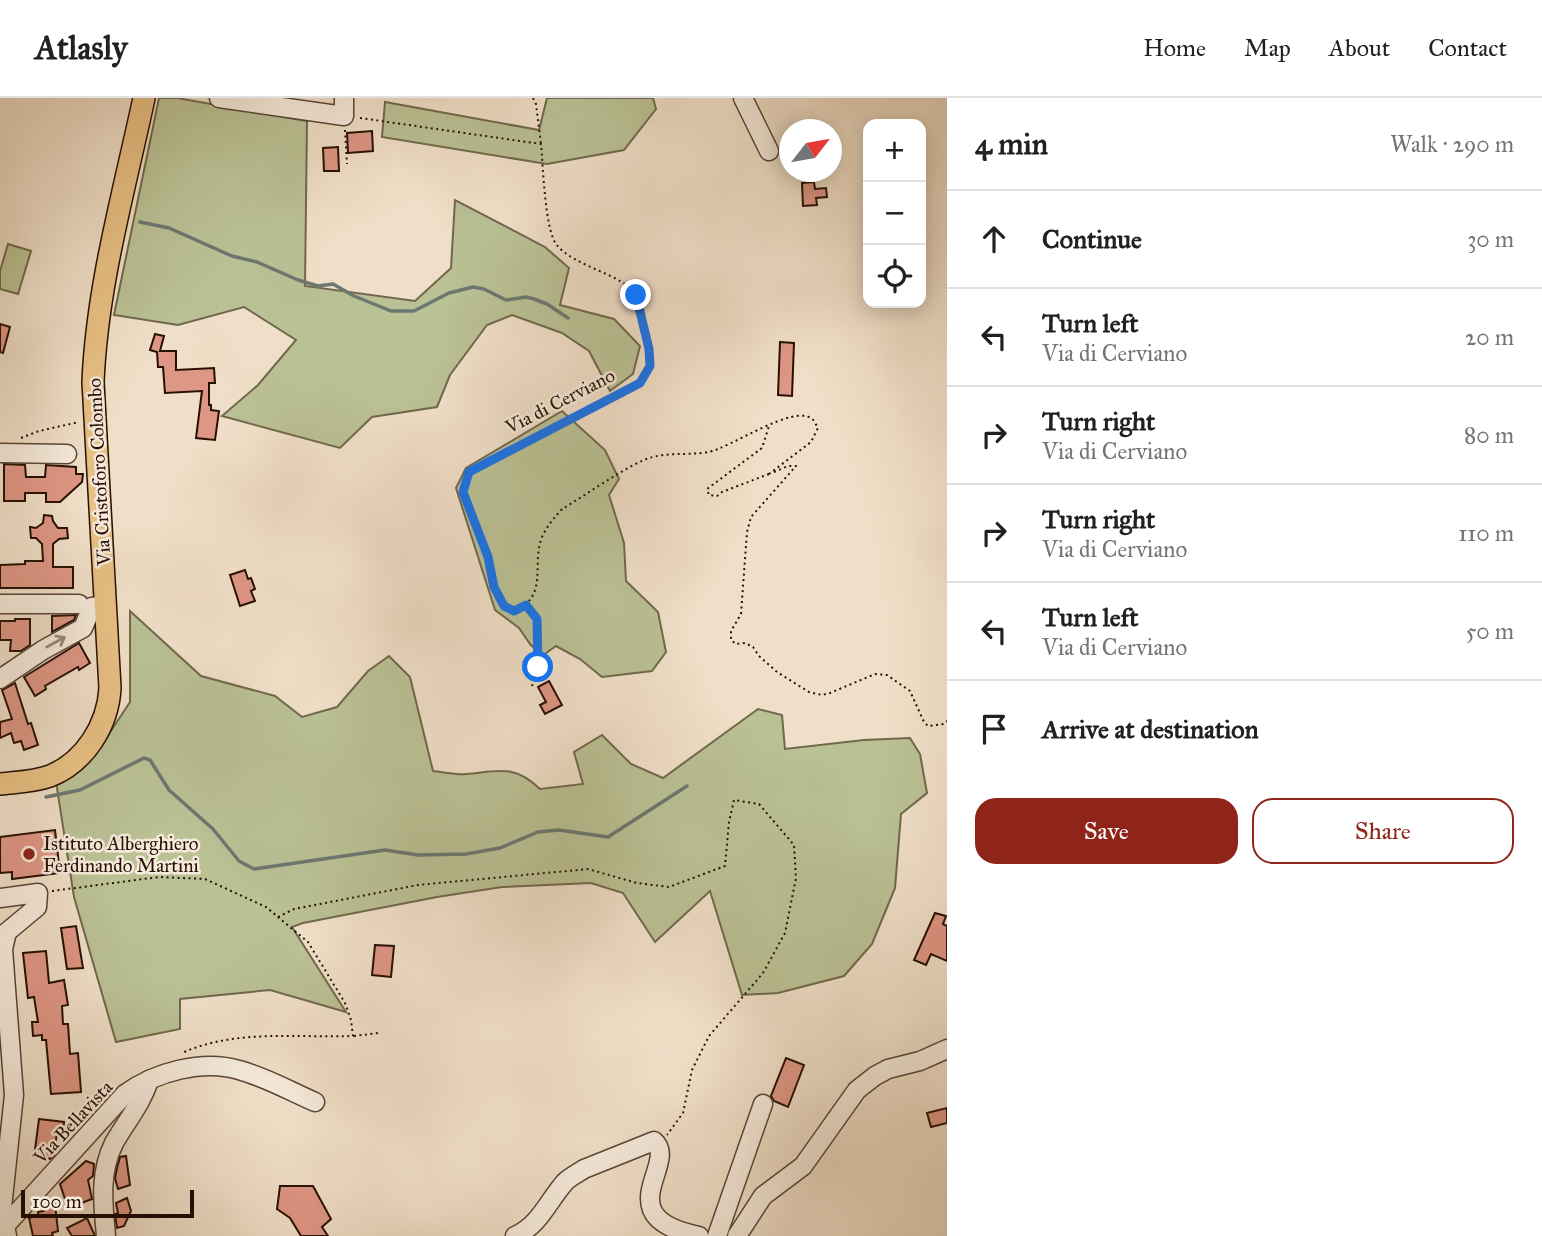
<!DOCTYPE html>
<html lang="en">
<head>
<meta charset="utf-8">
<style>
	:root { --surface:#fff; --page:#f2f2f2; --text:#202124; --muted:#757577; --line:#e0e0e0; --accent:#8f2418 }
	body { margin:0; font-family:"IM FELL Great Primer",serif; background:var(--page); color:var(--text) }
	.controls { position:absolute; right:21px; top:21px; display:grid; overflow:hidden; border-radius:14px; box-shadow:0 4px 18px #0003 }
	.controls button { width:63px; height:63px; display:grid; place-items:center; padding:0; border:0; border-bottom:2px solid var(--line); background:var(--surface); color:var(--text); font:35px sans-serif }
	.compass { position:absolute; left:779px; top:21px; width:63px; height:63px; border-radius:50%; background:var(--surface); box-shadow:0 4px 18px #0003; rotate:59deg }
	.scale { position:absolute; left:21px; bottom:18px; width:173px; box-sizing:border-box; padding-left:7px; border:4px solid #271003; border-top:0; font-size:19px; line-height:24px; white-space:nowrap; color:#271003; -webkit-text-stroke:5px #f5eadb; paint-order:stroke }
	.stop { position:absolute; width:21px; height:21px; margin:-16px; border:5px solid #1a73e8; border-radius:50%; background:#fff }
	.stop.end { background:#1a73e8; border-color:#fff; box-shadow:0 2px 7px #0008 }
	.list { margin:0; padding:0; list-style:none }
	h2 { display:flex; justify-content:space-between; align-items:center; height:91px; margin:0; padding:0 28px; font-size:30px }
	h2 small { font-size:23px; font-weight:400; color:var(--muted) }
	.list li { display:grid; grid-template-columns:46px 1fr auto; gap:21px; align-items:center; box-sizing:border-box; height:98px; padding:0 28px; border-top:2px solid var(--line) }
	.list b { display:block; font-size:26px; white-space:nowrap }
	.list p { margin:0; font-size:23px; white-space:nowrap; color:var(--muted) }
	.list em { font-size:23px; font-style:normal; color:var(--muted) }
	.actions { display:flex; gap:14px; padding:21px 28px }
	.actions a { flex:1; padding:16px 0; border:2px solid var(--accent); border-radius:21px; text-align:center; font-size:24px; color:var(--accent) }
	.actions .main { background:var(--accent); color:#fff }
	.icon { flex:none; width:38px; height:38px; fill:none; stroke:currentColor; stroke-width:2; stroke-linecap:round; stroke-linejoin:round }
	.map { position:relative; flex:none; width:947px; height:1138px; overflow:hidden }
	header { display:flex; align-items:center; gap:42px; box-sizing:border-box; height:98px; padding:0 35px; background:var(--surface); border-bottom:2px solid var(--line) }
	header strong { font-size:33px }
	nav { display:flex; gap:38px; margin-inline-start:auto; font-size:24px }
	main { display:flex }
	aside { flex:1; background:var(--surface) }
	.map>svg:first-child { display:block }
	.green { fill:#bac195; stroke:#70684c; stroke-width:2 }
	.lines { fill:none; stroke-linecap:round; stroke-linejoin:round }
	.stream { stroke:#6c7770; stroke-width:3.5 }
	.building { fill:#de9685; stroke:#271003; stroke-width:2 }
	.minor-casing { stroke:#594434; stroke-width:21 }
	.major-casing { stroke:#271003; stroke-width:24 }
	.path { stroke:#271003; stroke-width:2; stroke-dasharray:2 3.5; stroke-linecap:butt }
	.minor { stroke:#f5eadb; stroke-width:18 }
	.major { stroke:#e8c084; stroke-width:21 }
	.oneway { stroke:#98887a }
	.route { stroke:#1a73e8; stroke-width:9 }
	.poi-dot { fill:#8f2418; stroke:#f5eadb; stroke-width:2.5 }
	.labels { text-anchor:middle; dominant-baseline:central; stroke-width:5; stroke-linejoin:round; paint-order:stroke }
	.street-label { font-size:19px; fill:#271003; stroke:#f5eadb }
	.poi-label { font-size:19px; fill:#271003; stroke:#f5eadb; text-anchor:start }
</style>
</head>
<body>
<header>
<strong>Atlasly</strong>
<nav><a>Home</a><a>Map</a><a>About</a><a>Contact</a></nav>
</header>
<main>
<div class="map">
<svg width="947" height="1138" viewBox="0 0 947 1138">
	<rect width="100%" height="100%" fill="#f0dfc8"/>
	<filter id="stains"><feTurbulence type="fractalNoise" baseFrequency=".00286" numOctaves="4"/><feColorMatrix values="0 0 0 0 .2 0 0 0 0 .09 0 0 0 0 .02 0 0 0 .5 -.17"/></filter>
	<radialGradient id="worn" r=".72"><stop offset=".6" stop-color="#630" stop-opacity="0"/><stop offset="1" stop-color="#630" stop-opacity=".3"/></radialGradient>
	<g class="green">
		<polygon points="159,0 177,0 307,23 305,188 415,203 451,170 455,102 545,149 569,170 560,207 614,221 640,248 633,276 610,293 589,253 562,235 512,217 487,227 450,277 437,309 372,319 340,350 222,318 258,287 296,242 244,209 178,227 114,217"/>
		<polygon points="547,0 653,0 656,11 624,52 547,66 382,39 385,4 539,32"/>
		<polygon points="8,146 31,153 18,196 0,191 0,173"/>
		<polygon points="562,313 605,352 619,381 609,397 624,445 626,483 658,514 666,554 652,573 602,579 580,561 556,548 542,558 530,546 519,530 495,512 456,390 466,370"/>
		<path d="M130 513 201 578 275 598 302 619 337 609 368 573 389 558 410 579 433 673C444 674 456 677 467 676 499 673 514 666 540 691L583 686 574 654 602 637 631 666 663 680 758 611 782 617 785 651 864 642 910 640 920 656 927 695 901 716 895 790 872 846 844 878 778 895 742 897 710 793 655 844 623 795 591 785 502 789 437 799 303 825 292 829 346 914 270 892 180 901V931L116 944 74 799 56 684 101 648 130 604Z"/>
	</g>
	<g class="lines">
		<g class="stream">
			<polyline points="140,124 169,130 232,158 257,164 298,182 318,188 333,186 354,198 391,213 414,213 449,195 473,189 484,191 506,202 526,199 534,201 547,206 568,220"/>
			<polyline points="46,699 80,692 144,660 150,662 169,692 213,731 239,763 254,771 385,752 418,757 466,756 500,750 538,734 559,732 608,739 687,688"/>
		</g>
	</g>
	<g class="building">
		<polygon points="372,33 373,53 348,55 347,35"/>
		<polygon points="338,49 339,73 324,73 323,50"/>
		<polygon points="814,84 815,91 826,90 827,99 816,100 817,107 803,108 802,85"/>
		<polygon points="0,226 10,229 3,255 0,254"/>
		<polygon points="155,236 164,238 160,253 176,253 176,272 214,270 215,285 209,285 209,307 211,307 211,312 219,313 215,342 196,340 202,293 165,295 163,269 158,269 157,254 150,252"/>
		<polygon points="780,244 794,245 792,298 778,297"/>
		<polygon points="4,366 25,367 26,379 45,379 46,367 76,369 76,376 83,376 82,384 60,404 46,404 46,395 25,395 25,403 4,403"/>
		<polygon points="44,417 52,418 53,423 58,430 67,430 68,440 59,441 53,446 53,469 73,469 73,490 0,490 0,467 25,466 25,463 43,463 42,446 36,440 31,440 30,429 36,430 43,425"/>
		<polygon points="245,472 248,481 251,480 255,491 251,493 255,503 240,508 230,477"/>
		<polygon points="76,517 74,522 52,534 52,518"/>
		<polygon points="15,521 30,521 30,547 21,553 10,553 11,542 0,542 0,523 15,523"/>
		<polygon points="79,545 90,565 79,572 78,569 45,588 46,591 35,598 24,579"/>
		<polygon points="549,583 562,607 545,616 540,607 546,604 538,589"/>
		<polygon points="15,585 28,626 31,625 38,647 24,652 21,643 14,645 11,635 0,640 0,624 12,621 2,592"/>
		<polygon points="55,732 60,775 12,781 12,774 0,775 0,739"/>
		<polygon points="935,815 946,818 943,826 947,828 947,863 931,856 926,867 914,862"/>
		<polygon points="76,828 83,870 67,871 61,830"/>
		<polygon points="375,847 394,848 391,879 372,877"/>
		<polygon points="46,853 49,885 64,882 68,907 62,908 63,926 68,926 70,956 78,955 81,994 51,996 46,942 42,942 42,937 33,938 32,924 38,924 34,899 28,900 23,855"/>
		<polygon points="786,960 804,967 788,1009 774,1003 771,998"/>
		<polygon points="947,1010 947,1025 931,1029 927,1015"/>
		<polygon points="39,1021 64,1024 63,1035 57,1034 54,1057 50,1061 34,1059"/>
		<polygon points="126,1058 130,1087 118,1091 115,1080 117,1070 120,1059"/>
		<polygon points="86,1063 94,1066 93,1078 88,1082 92,1101 68,1110 60,1086"/>
		<polygon points="280,1088 313,1088 331,1121 322,1129 328,1138 301,1138 290,1120 277,1111"/>
		<polygon points="127,1100 131,1113 124,1128 117,1130 115,1116 118,1115 116,1105"/>
		<polygon points="55,1106 58,1133 52,1135 53,1138 33,1138 29,1120 38,1118 38,1114 44,1113 44,1109"/>
		<polygon points="87,1120 95,1138 72,1138 67,1130"/>
	</g>
	<g class="lines">
		<g class="minor-casing">
			<g id="minor">
				<polyline points="219,0 344,18 344,0"/>
				<polyline points="743,0 769,53"/>
				<polyline points="0,355 67,356"/>
				<polyline points="0,506 79,506"/>
				<polyline points="0,581 43,552 83,530 92,509 105,507"/>
				<polyline points="0,800 38,795 37,809 7,834 3,851 14,997 2,1110 5,1128"/>
				<path d="M7 1138 5 1128 125 996C155 974 203 961 239 972 265 979 290 993 315 1004"/>
				<path d="M106 1138C103 1106 99 1075 114 1045 126 1024 142 1005 149 982"/>
				<path d="M515 1138C540 1127 548 1103 565 1084 570 1079 578 1075 584 1071L654 1043C680 1065 605 1119 699 1138"/>
				<polyline points="717,1138 763,1006"/>
				<polyline points="737,1138 763,1098 803,1068 857,992 875,978 888,971 920,963 947,951"/>
			</g>
		</g>
		<g class="major-casing">
			<path id="major" d="M0 686C16 684 34 684 50 678 85 664 108 627 110 590L93 284C97 188 124 94 144 0"/>
		</g>
		<g class="path">
			<polyline points="533,0 536,6 541,46"/>
			<path d="M360 20 541 46C543 68 545 131 556 146 573 169 627 177 636 198 640 207 641 219 644 229 650 253 652 262 640 285L469 374 463 394 488 459 494 489 504 508 515 513C549 497 531 468 542 439 547 428 554 420 562 411 586 397 619 373 644 362 665 353 686 358 708 354 729 351 794 305 812 321 815 323 816 327 818 330L811 344 769 376"/>
			<polyline points="345,32 347,66"/>
			<polyline points="21,340 39,333 79,324"/>
			<polyline points="774,374 788,368 796,368 751,419 747,434 741,516 731,533 731,542 736,546 745,545 753,549 759,558 777,574 809,594 822,597 830,595 875,576 887,577 910,593 924,624 928,628 943,626 947,623"/>
			<polyline points="769,376 722,394 717,398 709,397 707,391 762,350 769,328"/>
			<polyline points="527,508 537,521 538,569 532,588"/>
			<path d="M52 793 159 779 205 781 266 809 308 844 345 905 351 922 353 938C296 940 235 931 182 955"/>
			<polyline points="278,819 294,811 418,787 588,771 637,785 669,789 725,768 729,724 734,702 759,706 794,747 796,780 785,835 763,875 709,938 692,972 683,1015 667,1037"/>
			<polyline points="354,938 378,935"/>
		</g>
		<use href="#minor" class="minor"/>
		<use href="#major" class="major"/>
	</g>
	<defs><path id="oneway-shaft" d="M-6 0H5M1.5-3L5.5 0L1.5 3" fill="none" stroke-width="1.6" stroke-linecap="round" stroke-linejoin="round" transform="scale(1.75)"/></defs>
	<use class="oneway" href="#oneway-shaft" transform="translate(56 544) rotate(-29)"/>
	<g class="lines">
		<polyline class="route" points="538,569 537,521 526,507 514,513 504,508 494,489 488,459 463,394 469,374 640,285 650,268 649,251 636,197"/>
	</g>
	<circle class="poi-dot" cx="29" cy="756" r="7"/>
	<g class="labels">
		<g class="street-label">
			<text transform="translate(560 303) rotate(-27)">Via di Cerviano</text>
			<text transform="translate(99 374) rotate(-93)">Via Cristoforo Colombo</text>
			<text transform="translate(73 1024) rotate(-47)">Via Bellavista</text>
		</g>
		<g class="poi-label">
			<text x="43" y="745">Istituto Alberghiero<tspan x="43" dy="22">Ferdinando Martini</tspan></text>
		</g>
	</g>
	<rect width="100%" height="100%" filter="url(#stains)"/>
	<rect width="100%" height="100%" fill="url(#worn)"/>
</svg>
<div class="controls">
<button>+</button>
<button>−</button>
<button><svg class="icon" aria-label="locate" viewBox="0 0 24 24"><circle cx="12" cy="12" r="6"/><path d="M12 2v4M12 18v4M2 12h4M18 12h4"/></svg></button>
</div>
<svg class="compass" viewBox="-18 -18 36 36"><path d="M0-13l5 13h-10z" fill="#e53935"/><path d="M0 13l5-13h-10z" fill="#757577"/></svg>
<div class="scale">100 m</div>
<div class="stop" style="left:538px;top:569px"></div>
<div class="stop end" style="left:636px;top:197px"></div>
</div>
<aside>
<h2>4 min<small>Walk · 290 m</small></h2>
<ul class="list">
<li><svg class="icon" aria-label="ahead" viewBox="0 0 24 24"><path d="M12 20V5M6 11l6-6 6 6"/></svg><div><b>Continue</b></div><em>30 m</em></li>
<li><svg class="icon" aria-label="left" viewBox="0 0 24 24"><path d="M17 20v-9H6M10 6l-5 5 5 5"/></svg><div><b>Turn left</b><p>Via di Cerviano</p></div><em>20 m</em></li>
<li><svg class="icon" aria-label="right" viewBox="0 0 24 24"><path d="M7 20v-9h11M14 6l5 5-5 5"/></svg><div><b>Turn right</b><p>Via di Cerviano</p></div><em>80 m</em></li>
<li><svg class="icon" aria-label="right" viewBox="0 0 24 24"><path d="M7 20v-9h11M14 6l5 5-5 5"/></svg><div><b>Turn right</b><p>Via di Cerviano</p></div><em>110 m</em></li>
<li><svg class="icon" aria-label="left" viewBox="0 0 24 24"><path d="M17 20v-9H6M10 6l-5 5 5 5"/></svg><div><b>Turn left</b><p>Via di Cerviano</p></div><em>50 m</em></li>
<li><svg class="icon" aria-label="arrive" viewBox="0 0 24 24"><path d="M6 21V4h12l-3 4 3 4H6"/></svg><div><b>Arrive at destination</b></div></li>
</ul>
<div class="actions"><a class="main">Save</a><a>Share</a></div>
</aside>
</main>
</body>
</html>
